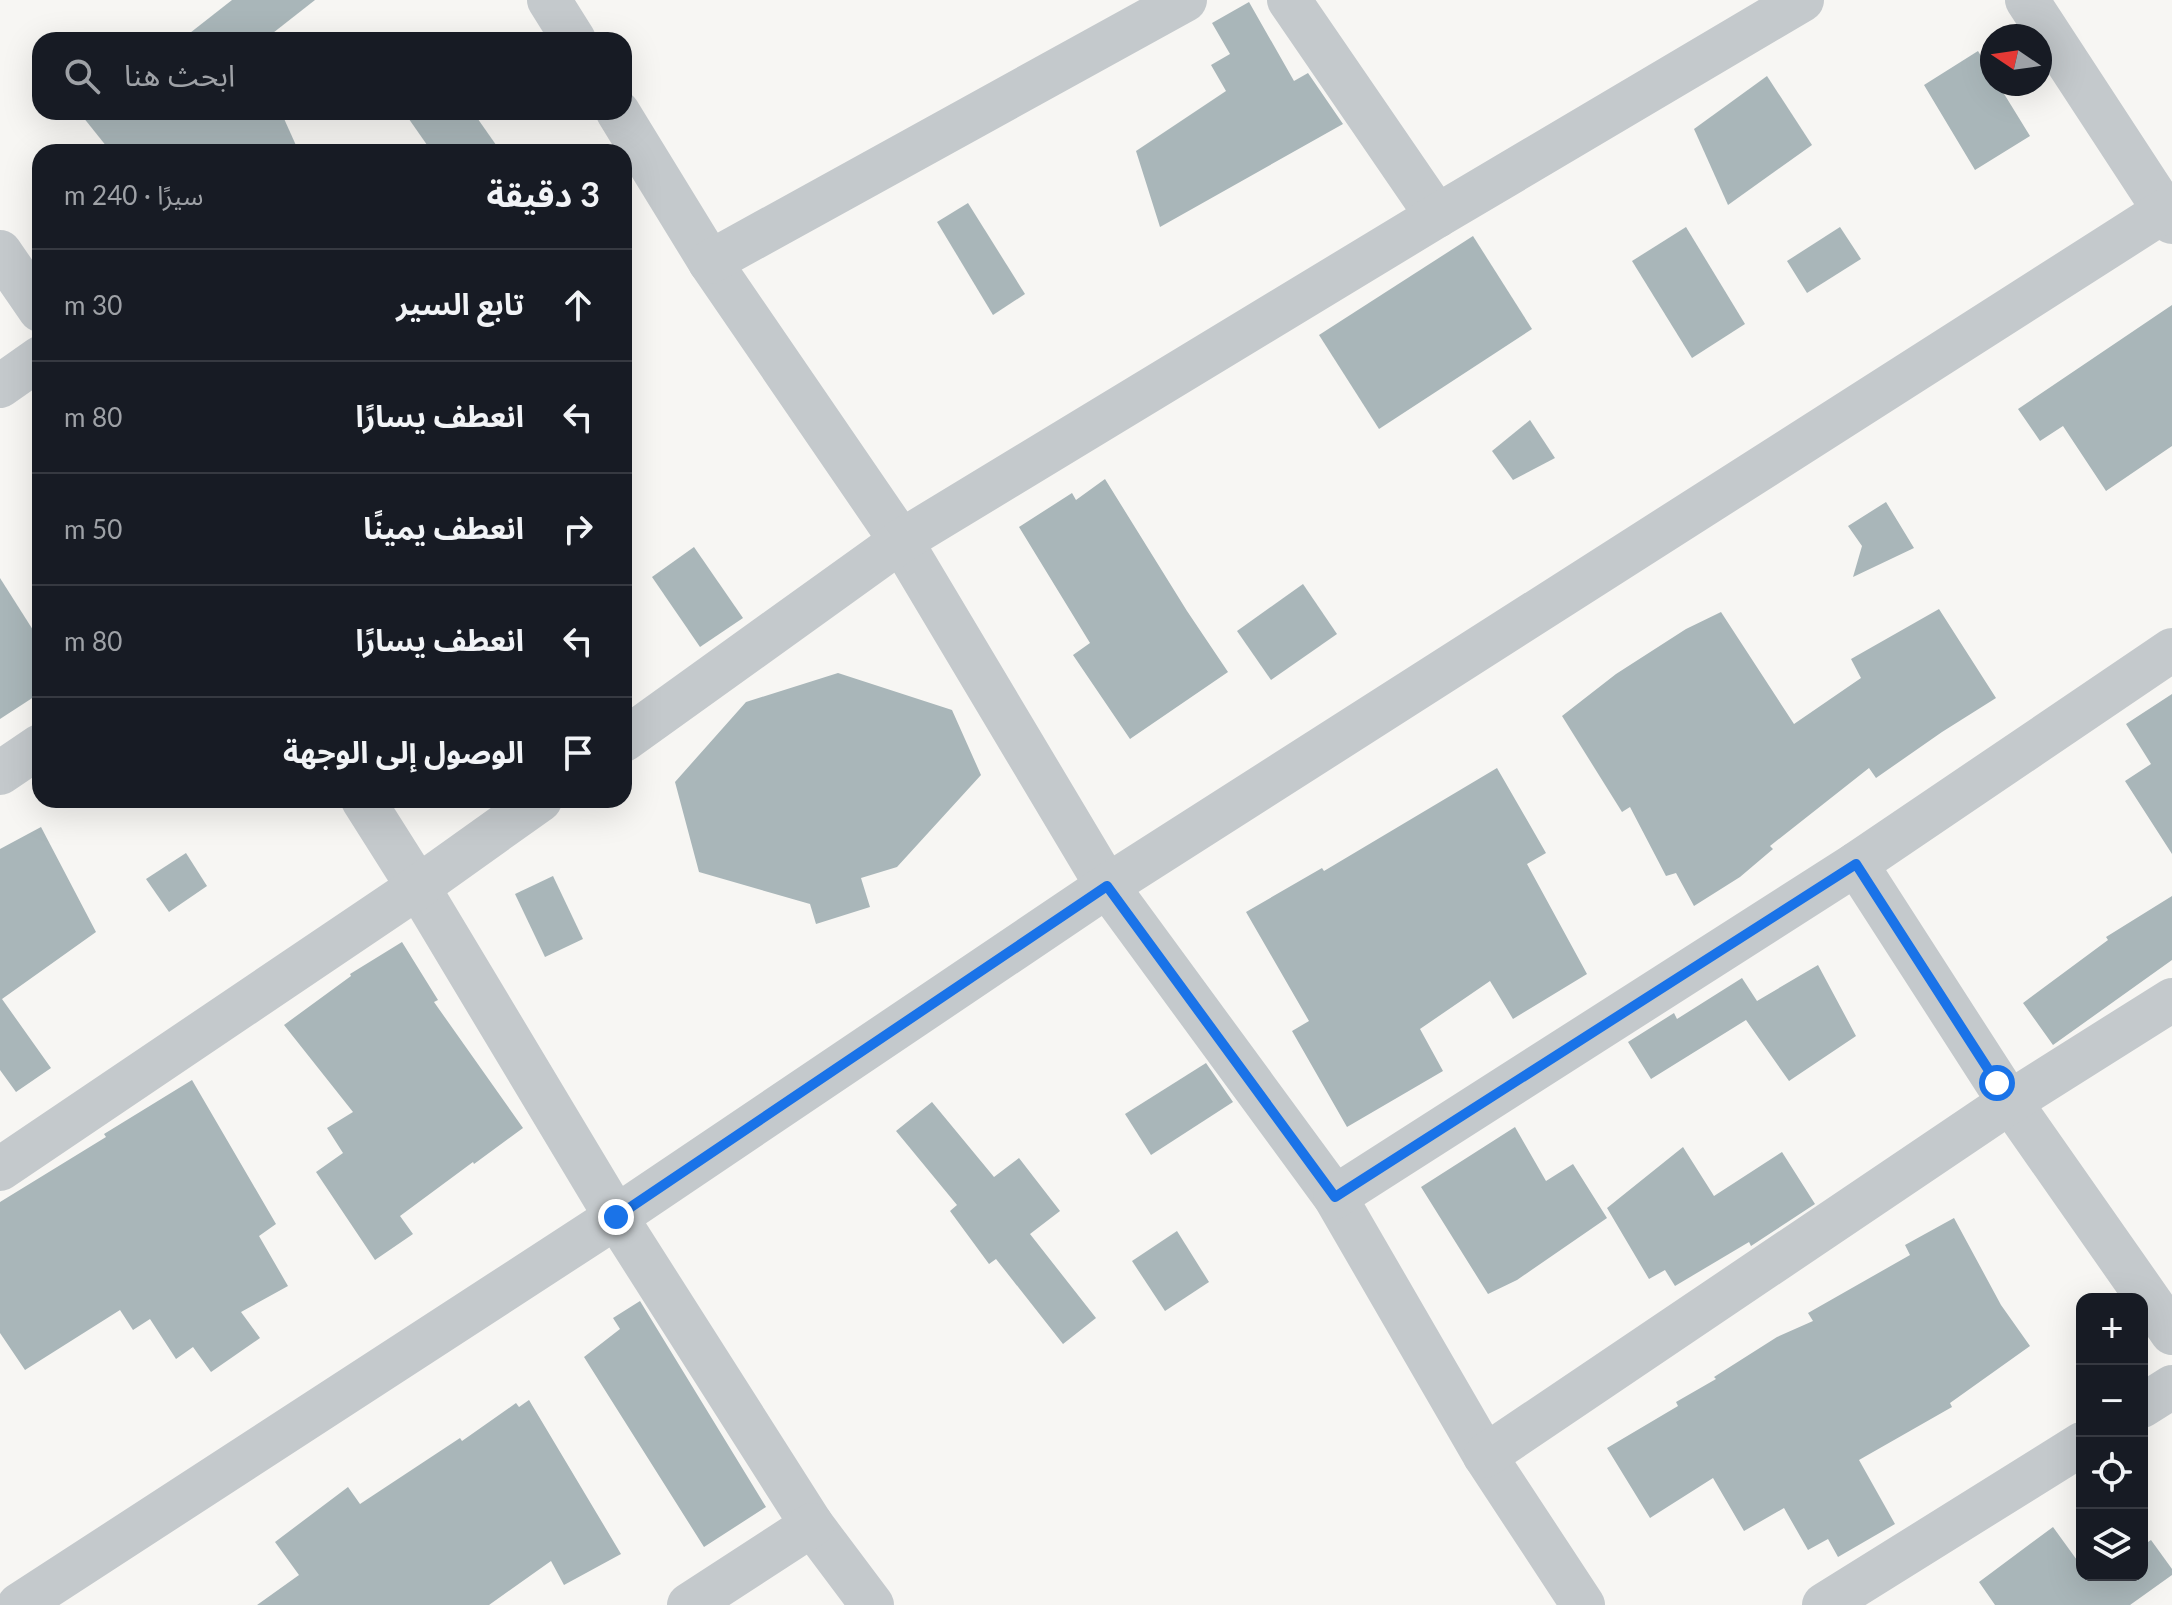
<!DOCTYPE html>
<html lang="ar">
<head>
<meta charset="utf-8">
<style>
	:root { --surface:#171b24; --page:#20242c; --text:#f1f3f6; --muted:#9ea1a6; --line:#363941 }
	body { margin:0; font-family:Lato,"Noto Sans Arabic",sans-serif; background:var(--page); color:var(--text); direction:rtl }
	.controls { position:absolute; right:24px; bottom:24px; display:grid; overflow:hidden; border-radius:16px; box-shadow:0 8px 32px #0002 }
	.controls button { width:72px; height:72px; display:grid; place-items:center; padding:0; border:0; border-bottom:2px solid var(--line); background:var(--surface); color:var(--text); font:40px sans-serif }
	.compass { position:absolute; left:1980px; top:24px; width:72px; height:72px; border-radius:50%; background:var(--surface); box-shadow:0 8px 32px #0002; rotate:283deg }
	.stop { position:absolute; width:24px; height:24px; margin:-18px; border:6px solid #1a73e8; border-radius:50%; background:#fff }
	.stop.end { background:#1a73e8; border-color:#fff; box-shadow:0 2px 8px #0008 }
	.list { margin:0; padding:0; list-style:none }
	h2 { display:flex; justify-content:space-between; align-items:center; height:104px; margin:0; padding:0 32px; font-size:34px }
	h2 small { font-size:26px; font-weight:400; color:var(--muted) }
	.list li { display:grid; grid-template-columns:52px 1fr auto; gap:24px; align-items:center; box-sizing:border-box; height:112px; padding:0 32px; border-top:2px solid var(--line) }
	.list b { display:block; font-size:30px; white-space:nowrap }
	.list em { font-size:26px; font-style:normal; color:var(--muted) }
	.icon { flex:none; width:44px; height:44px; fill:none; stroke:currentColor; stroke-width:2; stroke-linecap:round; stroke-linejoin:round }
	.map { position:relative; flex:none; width:2172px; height:1605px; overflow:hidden; direction:ltr }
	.search { position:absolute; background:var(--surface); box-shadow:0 8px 32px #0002; left:32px; top:32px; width:600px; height:88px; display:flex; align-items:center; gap:20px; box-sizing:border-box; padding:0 28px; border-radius:24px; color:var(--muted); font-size:30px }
	.panel { position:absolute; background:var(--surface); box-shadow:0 8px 32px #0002; left:32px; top:144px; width:600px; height:664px; border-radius:24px; direction:rtl }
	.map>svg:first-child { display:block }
	.building { fill:#a9b6b9 }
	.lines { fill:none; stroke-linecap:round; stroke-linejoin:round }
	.minor { stroke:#c4c9cc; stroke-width:44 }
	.route { stroke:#1a73e8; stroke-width:10 }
</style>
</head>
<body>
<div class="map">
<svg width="2172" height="1605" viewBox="0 0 2172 1605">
	<rect width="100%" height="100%" fill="#f7f6f3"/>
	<g class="building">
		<polygon points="232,0 315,0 264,40 181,40"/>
		<polygon points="1249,2 1294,81 1308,73 1343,124 1160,227 1136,151 1226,91 1211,65 1230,54 1212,23"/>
		<polygon points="1978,51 1992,74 1992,84 1998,84 2030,136 1975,170 1924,85"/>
		<polygon points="1767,76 1812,145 1728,205 1694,129"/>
		<polygon points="89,112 281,112 299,152 111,152 83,117"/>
		<polygon points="404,112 473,112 501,152 432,152"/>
		<polygon points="968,203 1025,294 993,315 937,222"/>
		<polygon points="1686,227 1745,324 1692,358 1632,261"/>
		<polygon points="1840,227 1861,259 1807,293 1787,261"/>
		<polygon points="1473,236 1532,329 1379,429 1319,335"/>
		<polygon points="2172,305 2172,446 2106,491 2063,426 2040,441 2018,409"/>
		<polygon points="1530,420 1555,458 1513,480 1492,451"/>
		<polygon points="1105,479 1187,611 1228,672 1130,739 1073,655 1090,643 1019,527 1072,493 1076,500"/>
		<polygon points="1886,502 1914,548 1853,577 1862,546 1848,526"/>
		<polygon points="694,547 743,618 700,647 652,577"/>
		<polygon points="0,578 40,641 40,693 0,719"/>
		<polygon points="1303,584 1337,634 1271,680 1237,631"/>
		<polygon points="1939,609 1996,698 1942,732 1876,778 1869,768 1770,846 1773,849 1740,877 1694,906 1676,873 1666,876 1630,807 1622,812 1562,716 1616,674 1686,629 1721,612 1794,724 1861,678 1851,659"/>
		<polygon points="838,673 952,710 981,775 897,867 861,878 870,907 816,924 810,904 699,872 675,782 746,702"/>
		<polygon points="2172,694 2172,854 2125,781 2151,764 2126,724"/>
		<polygon points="1497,768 1546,853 1527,864 1587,974 1513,1019 1490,981 1420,1029 1443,1071 1347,1127 1292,1031 1309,1021 1246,912 1322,868 1324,871"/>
		<polygon points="41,827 96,932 2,999 51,1068 16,1092 0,1070 0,849"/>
		<polygon points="186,853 207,886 169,912 146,879"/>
		<polygon points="553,876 583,939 545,957 515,894"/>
		<polygon points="2172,896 2172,960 2053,1045 2023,1003 2108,940 2106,937"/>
		<polygon points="402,942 438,1000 434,1002 523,1128 474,1164 473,1162 400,1216 413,1234 375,1260 316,1172 343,1153 327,1128 353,1112 284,1025 351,976 350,974"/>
		<polygon points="1818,965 1856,1036 1789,1081 1746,1020 1651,1079 1628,1042 1674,1013 1677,1019 1742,978 1757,1001"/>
		<polygon points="1206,1063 1233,1102 1151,1155 1125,1114"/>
		<polygon points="192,1080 276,1224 259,1236 288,1286 241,1312 260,1338 211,1372 193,1347 176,1359 150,1319 133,1330 120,1310 25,1370 0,1333 0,1202 106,1137 104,1134"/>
		<polygon points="932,1102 994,1177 1019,1158 1060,1211 1030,1234 1096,1318 1063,1344 996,1259 989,1264 950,1211 957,1205 896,1131"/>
		<polygon points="1515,1127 1546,1181 1573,1164 1607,1218 1517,1280 1488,1294 1421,1187"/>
		<polygon points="1683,1147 1714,1196 1782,1152 1815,1204 1751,1246 1749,1242 1675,1286 1665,1270 1649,1279 1607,1208"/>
		<polygon points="1954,1218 2001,1305 2030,1346 1950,1403 1952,1407 1859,1460 1895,1524 1838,1557 1828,1539 1808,1550 1784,1508 1744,1531 1713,1478 1650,1518 1607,1448 1678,1406 1676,1402 1716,1379 1714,1377 1777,1337 1813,1321 1808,1313 1910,1255 1905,1245"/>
		<polygon points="1177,1231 1209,1282 1165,1311 1132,1261"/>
		<polygon points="640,1301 766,1507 704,1547 584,1357 620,1329 613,1318"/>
		<polygon points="529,1400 621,1554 564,1585 551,1561 489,1605 257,1605 299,1575 275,1542 348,1487 360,1504 460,1438 462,1441 516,1403 519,1407"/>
		<polygon points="2053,1527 2082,1567 2082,1575 2087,1575 2091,1580 2099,1575 2142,1575 2142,1546 2151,1540 2172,1569 2172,1575 2130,1605 1995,1605 1979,1582"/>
	</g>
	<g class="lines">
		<g class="minor">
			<polyline points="549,0 574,40"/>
			<polyline points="1289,0 1437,216"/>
			<polyline points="2027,0 2172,222"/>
			<polyline points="618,112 710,262 901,541 1107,886 1335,1197 1485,1456 1583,1605"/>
			<polyline points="0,252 40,310"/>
			<polyline points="710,262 1185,0"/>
			<polyline points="0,386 40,358"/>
			<polyline points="624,740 901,541 1437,216 1802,0"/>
			<polyline points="0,773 40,746"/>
			<polyline points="363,800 418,887 616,1217 812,1525 872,1605"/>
			<polyline points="1856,864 1997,1083 2172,1333"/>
			<polyline points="0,1169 418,887 540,800"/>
			<polyline points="1335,1197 1856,864 2172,650"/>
			<polyline points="2142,1406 2172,1387"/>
			<polyline points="1485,1456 2010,1102 2172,1000"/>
			<polyline points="19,1605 616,1217 1107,886 2172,206"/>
			<polyline points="689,1605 812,1525"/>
			<polyline points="1824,1605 2082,1444"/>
		</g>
	</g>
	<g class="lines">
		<polyline class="route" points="616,1217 1107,886 1335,1197 1856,864 1997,1083"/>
	</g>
</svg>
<div class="controls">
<button>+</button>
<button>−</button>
<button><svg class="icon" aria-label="locate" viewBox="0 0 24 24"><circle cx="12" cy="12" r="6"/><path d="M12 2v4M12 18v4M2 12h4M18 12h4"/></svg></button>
<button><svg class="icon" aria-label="layers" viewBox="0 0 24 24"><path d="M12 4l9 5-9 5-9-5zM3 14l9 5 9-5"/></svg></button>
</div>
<svg class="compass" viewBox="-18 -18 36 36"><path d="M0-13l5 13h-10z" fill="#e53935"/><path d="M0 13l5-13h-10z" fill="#9ea1a6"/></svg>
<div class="stop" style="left:1997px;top:1083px"></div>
<div class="stop end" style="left:616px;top:1217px"></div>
<div class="search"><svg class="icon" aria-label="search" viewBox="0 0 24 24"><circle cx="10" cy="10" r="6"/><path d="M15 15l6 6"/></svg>ابحث هنا</div>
<section class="panel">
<h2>3 دقيقة<small>سيرًا · 240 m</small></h2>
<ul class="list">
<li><svg class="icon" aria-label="ahead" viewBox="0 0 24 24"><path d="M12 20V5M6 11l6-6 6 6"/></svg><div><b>تابع السير</b></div><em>30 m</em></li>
<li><svg class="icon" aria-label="left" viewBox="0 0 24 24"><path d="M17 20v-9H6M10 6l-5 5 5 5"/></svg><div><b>انعطف يسارًا</b></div><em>80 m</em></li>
<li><svg class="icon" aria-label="right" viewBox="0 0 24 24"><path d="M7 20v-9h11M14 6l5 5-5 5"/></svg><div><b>انعطف يمينًا</b></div><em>50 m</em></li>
<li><svg class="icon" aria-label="left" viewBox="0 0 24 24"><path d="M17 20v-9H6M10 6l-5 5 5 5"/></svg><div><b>انعطف يسارًا</b></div><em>80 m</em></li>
<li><svg class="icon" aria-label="arrive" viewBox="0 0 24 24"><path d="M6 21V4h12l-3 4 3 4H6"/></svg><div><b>الوصول إلى الوجهة</b></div></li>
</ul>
</section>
</div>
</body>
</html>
